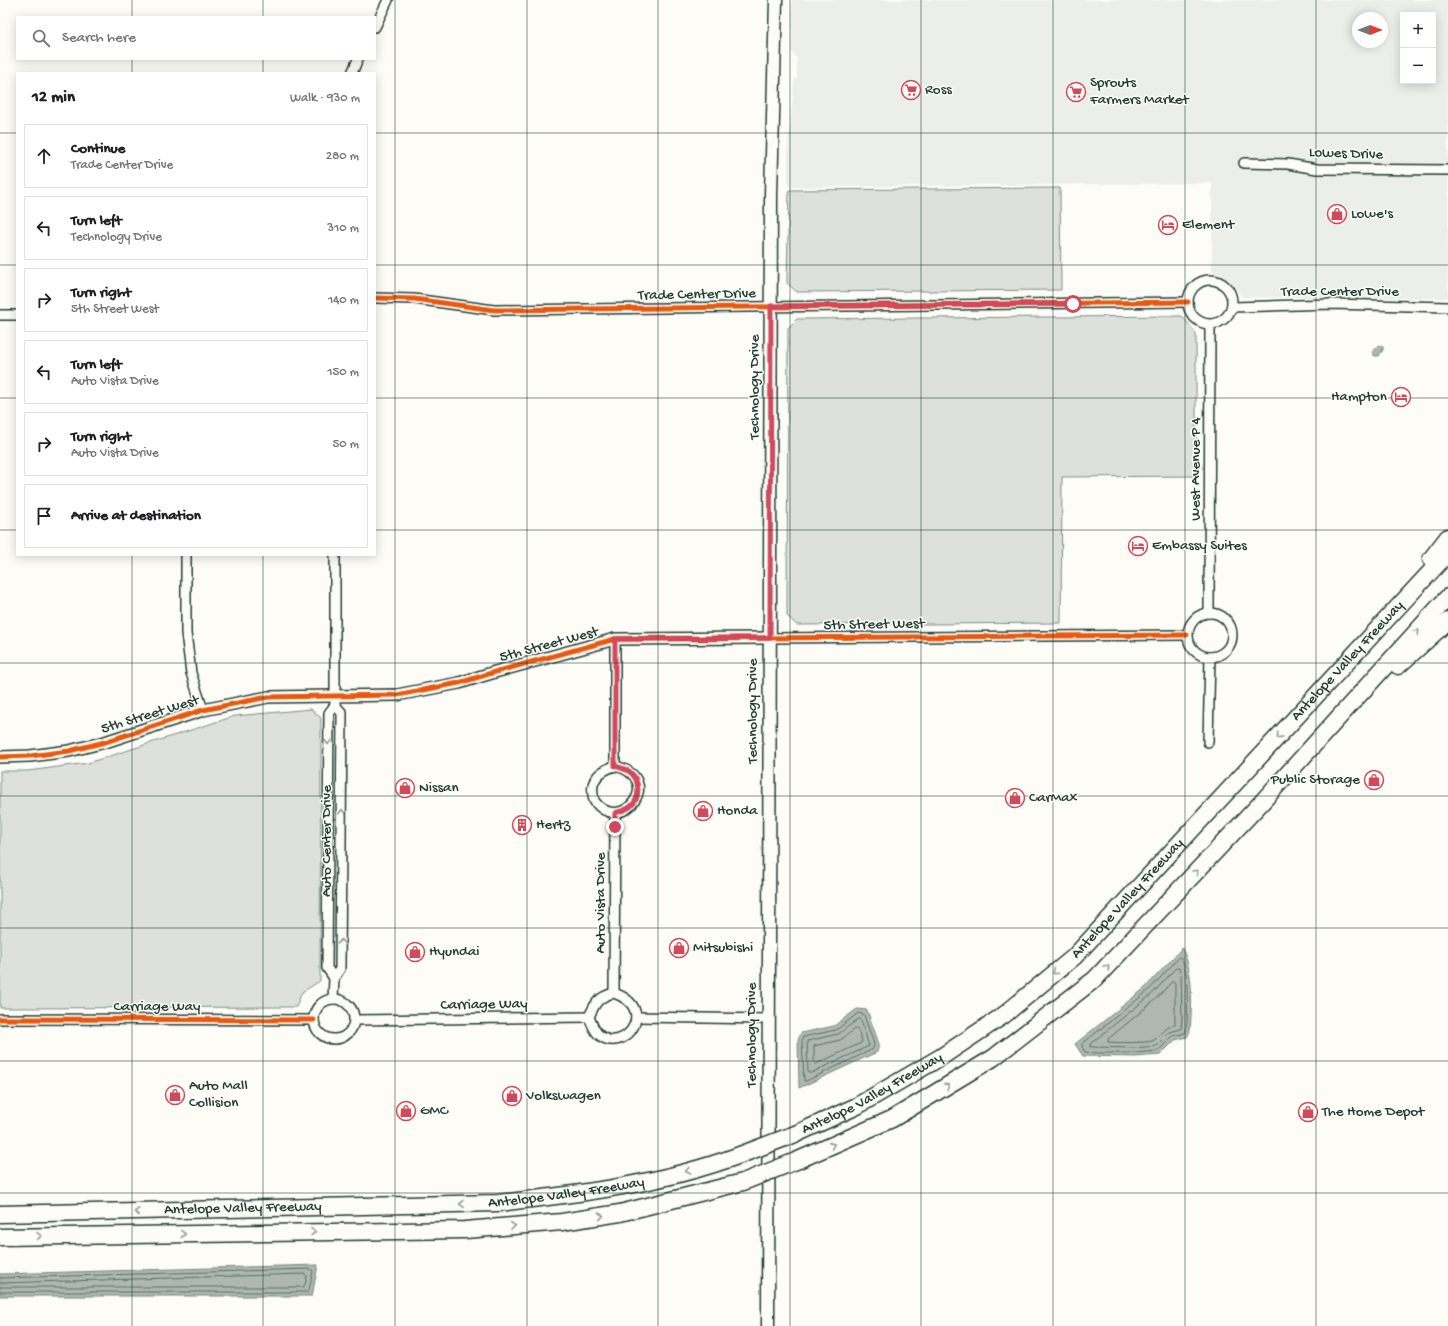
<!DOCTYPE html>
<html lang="en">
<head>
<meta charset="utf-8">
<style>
	:root { --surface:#fff; --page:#f2f2f2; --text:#202124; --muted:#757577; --line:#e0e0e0 }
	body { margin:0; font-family:"Gochi Hand",sans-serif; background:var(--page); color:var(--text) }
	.controls { position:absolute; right:12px; top:12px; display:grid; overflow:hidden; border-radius:0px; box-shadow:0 2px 10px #0003 }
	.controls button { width:36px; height:36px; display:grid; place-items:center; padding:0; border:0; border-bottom:1px solid var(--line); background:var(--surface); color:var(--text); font:20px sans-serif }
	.compass { position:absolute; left:1352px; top:12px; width:36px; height:36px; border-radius:50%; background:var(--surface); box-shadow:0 2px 10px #0003; rotate:90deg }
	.stop { position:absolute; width:12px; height:12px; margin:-9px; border:3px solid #d1495b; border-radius:50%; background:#fff }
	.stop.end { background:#d1495b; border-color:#fff; box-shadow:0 1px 4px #0008 }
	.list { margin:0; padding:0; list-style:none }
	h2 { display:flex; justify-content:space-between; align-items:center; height:52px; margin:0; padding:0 16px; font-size:17px }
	h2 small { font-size:13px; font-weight:400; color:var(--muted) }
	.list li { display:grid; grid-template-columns:26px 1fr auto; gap:12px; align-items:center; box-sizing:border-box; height:64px; margin:0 8px 8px; padding:0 8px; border:1px solid var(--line); border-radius:0px }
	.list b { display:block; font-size:15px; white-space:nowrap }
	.list p { margin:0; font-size:13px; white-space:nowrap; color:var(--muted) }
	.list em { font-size:13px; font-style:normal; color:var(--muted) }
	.icon { flex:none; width:22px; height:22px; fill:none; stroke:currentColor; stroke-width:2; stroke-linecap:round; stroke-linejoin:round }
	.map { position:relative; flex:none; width:1448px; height:1326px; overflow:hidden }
	.search { position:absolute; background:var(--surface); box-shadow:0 2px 10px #0003; left:16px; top:16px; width:360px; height:44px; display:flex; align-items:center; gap:10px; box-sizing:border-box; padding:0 14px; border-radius:0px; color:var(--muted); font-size:15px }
	.panel { position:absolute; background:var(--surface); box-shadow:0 2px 10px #0003; left:16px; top:72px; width:360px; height:484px; border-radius:0px }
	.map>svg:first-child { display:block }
	.built { fill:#eceee9; fill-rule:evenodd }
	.green { fill:#dde0db; stroke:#7e8e88 }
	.water { fill:#aeb8b1; stroke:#75877f }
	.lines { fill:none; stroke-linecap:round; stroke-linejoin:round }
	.shore { stroke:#586e66; stroke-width:1 }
	.minor-casing { stroke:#1f3d34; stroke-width:12 }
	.tertiary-casing { stroke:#1f3d34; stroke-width:14 }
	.secondary-casing { stroke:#1f3d34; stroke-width:15 }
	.motorway-casing { stroke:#1f3d34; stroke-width:19 }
	.minor { stroke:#fdfcf7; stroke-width:9 }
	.tertiary { stroke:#fdfcf7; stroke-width:11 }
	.secondary { stroke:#fdfcf7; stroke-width:12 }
	.motorway { stroke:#fdfcf7; stroke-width:16 }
	.motorway-bridge-casing { stroke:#1f3d34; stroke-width:19; stroke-linecap:butt }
	.motorway-bridge { stroke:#fdfcf7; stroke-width:16 }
	.cycleway-casing { stroke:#fdfcf7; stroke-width:8 }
	.cycleway { stroke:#e8590c; stroke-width:5 }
	.oneway { stroke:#8e9c96 }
	.route { stroke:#d1495b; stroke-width:5 }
	.grid { fill:none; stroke:#1f3d34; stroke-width:1; stroke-opacity:0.55 }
	.labels { text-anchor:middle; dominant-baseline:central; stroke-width:3; stroke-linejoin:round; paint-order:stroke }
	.poi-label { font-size:15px; fill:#1f3d34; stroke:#fdfcf7; text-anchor:start }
	.street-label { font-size:15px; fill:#1f3d34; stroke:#fdfcf7 }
</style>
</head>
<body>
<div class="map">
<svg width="1448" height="1326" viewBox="0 0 1448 1326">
	<rect width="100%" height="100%" fill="#fdfcf7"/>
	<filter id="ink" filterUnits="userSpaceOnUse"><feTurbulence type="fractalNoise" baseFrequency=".025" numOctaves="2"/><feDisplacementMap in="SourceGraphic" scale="8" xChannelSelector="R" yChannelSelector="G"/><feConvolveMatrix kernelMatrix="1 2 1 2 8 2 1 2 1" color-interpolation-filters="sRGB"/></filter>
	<g filter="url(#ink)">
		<path class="built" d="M792 0H1448V298L1242 297 1230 281 1212 271V183L788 187V141L793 99 794 81 797 78V58L791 51ZM1403 15H1433V81H1403ZM1358 18H1382V42H1358Z"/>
		<g class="green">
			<polygon points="1060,188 1061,290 797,292 787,283 789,190"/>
			<polygon points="1182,316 1196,333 1196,476 1062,477 1061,623 797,625 787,616 788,328 797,319"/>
			<polygon points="311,709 321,718 320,981 302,992 296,1007 0,1008 0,771 28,771 88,763 235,716"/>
		</g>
		<g class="water">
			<polygon points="1381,345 1383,347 1383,350 1378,356 1375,356 1373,354 1373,351 1379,346"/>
			<path d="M1182 948C1194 973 1192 1005 1190 1031L1187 1037 1175 1040 1160 1055 1135 1057 1083 1056 1075 1044 1145 988Z"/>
			<polygon points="857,1009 867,1010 879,1044 877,1052 799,1088 798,1040 801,1033 834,1026"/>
			<polygon points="318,1265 312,1296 0,1296 0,1274"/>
		</g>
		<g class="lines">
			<g class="shore">
				<path d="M1180 957 1182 959C1184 964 1185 969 1186 974 1187 984 1189 1026 1185 1033L1173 1036 1158 1051 1135 1053H1096L1085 1052 1082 1047V1044L1148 991Z"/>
				<polygon points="1176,968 1179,968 1181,974 1182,1017 1181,1029 1170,1032 1156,1046 1134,1048 1090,1047 1090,1044 1151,995"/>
				<path d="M1173 981 1175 983V1024C1163 1028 1160 1038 1152 1041 1144 1043 1116 1043 1108 1042V1039L1155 1000Z"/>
				<polygon points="859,1013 864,1015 874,1044 873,1049 806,1081 804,1081 802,1041 803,1037 836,1030"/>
				<polygon points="859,1019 861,1020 869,1046 811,1073 808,1073 807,1041 838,1034"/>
				<polygon points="856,1029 858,1030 862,1041 861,1043 816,1064 814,1063 814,1046 840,1040"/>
				<polyline points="0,1278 311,1269 313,1271 309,1290 308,1292 0,1292"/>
				<polyline points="0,1283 305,1274 307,1276 305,1285 303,1287 0,1287"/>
			</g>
			<g class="minor-casing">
				<g id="minor">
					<polyline points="375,27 388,0"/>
					<polyline points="352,73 358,59"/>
					<polyline points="1244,163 1288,164 1317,169 1448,170"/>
					<circle cx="1210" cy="302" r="22"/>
					<polyline points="375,298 414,299 494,310 1188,302"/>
					<polyline points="1232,307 1331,304 1448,307"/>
					<polyline points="0,315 17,315"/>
					<polyline points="186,555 186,633 191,673 203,710"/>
					<circle cx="1210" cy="635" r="22"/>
					<polyline points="1209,613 1210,325"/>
					<polyline points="770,638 1187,635"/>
					<polyline points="1208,742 1210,657"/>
					<path d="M615 766C666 778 622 836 595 802 593 799 593 797 593 794 590 778 602 770 615 766Z"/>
					<polyline points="615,766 615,639"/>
					<polyline points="334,978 340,969 342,713 335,705"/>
					<polyline points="614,993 615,813"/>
					<path d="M614 993C660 1009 623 1057 598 1034 594 1030 591 1022 589 1017 595 1003 598 997 614 993Z"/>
					<circle cx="334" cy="1019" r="20"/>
					<polyline points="333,999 334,978 327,968 329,713 335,705 335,555"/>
					<polyline points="636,1017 768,1019"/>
					<polyline points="0,1019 314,1020"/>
					<polyline points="356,1020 589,1017"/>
				</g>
			</g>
			<g class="tertiary-casing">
				<polyline id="tertiary" points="0,757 30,756 69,751 105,742 203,710 268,697 397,695 459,683 495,672 615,639 770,638"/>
			</g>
			<g class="secondary-casing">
				<polyline id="secondary" points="768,1326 771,194 776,0"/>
			</g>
			<g class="motorway-casing">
				<g id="motorway">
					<polyline points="1431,559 1448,537"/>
					<polyline points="1398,666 1448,621"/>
					<path id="s1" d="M798 1133 857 1106 941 1057 1004 1015 1074 957 1448 553"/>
					<polyline points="796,1161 892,1119 993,1058 1095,979 1261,803 1448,597"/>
					<path id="s2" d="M0 1214 498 1203C580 1194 662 1184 740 1155"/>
					<polyline points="0,1237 465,1230 562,1222 620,1213 743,1182"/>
				</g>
			</g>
			<use href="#minor" class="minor"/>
			<use href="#tertiary" class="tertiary"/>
			<use href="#secondary" class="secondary"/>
			<use href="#motorway" class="motorway"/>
			<g class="motorway-bridge-casing">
				<g id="motorway-bridge">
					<polyline points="740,1155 798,1133"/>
					<polyline points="743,1182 796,1161"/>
				</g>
			</g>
			<use href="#motorway-bridge" class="motorway-bridge"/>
			<g class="cycleway-casing">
				<g id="cycleway">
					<polyline points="375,298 414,299 494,310 1188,302"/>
					<polyline points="0,757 30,756 69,751 105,742 203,710 268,697 397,695 459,683 495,672 615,639 1187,635"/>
					<polyline points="0,1019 314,1020"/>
				</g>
			</g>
			<use href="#cycleway" class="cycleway"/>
		</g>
		<defs><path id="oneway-chevron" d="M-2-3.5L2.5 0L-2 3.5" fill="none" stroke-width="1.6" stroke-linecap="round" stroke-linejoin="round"/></defs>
		<g class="oneway">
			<use href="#oneway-chevron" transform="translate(1417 632) rotate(-48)"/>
			<use href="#oneway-chevron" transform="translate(1279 736) rotate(133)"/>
			<use href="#oneway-chevron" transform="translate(328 742) rotate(90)"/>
			<use href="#oneway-chevron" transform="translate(342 812) rotate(-90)"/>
			<use href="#oneway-chevron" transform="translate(1196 872) rotate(-47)"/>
			<use href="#oneway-chevron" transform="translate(341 942) rotate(-89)"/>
			<use href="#oneway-chevron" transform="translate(1107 967) rotate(-47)"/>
			<use href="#oneway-chevron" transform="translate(1055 972) rotate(141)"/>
			<use href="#oneway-chevron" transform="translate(947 1086) rotate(-31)"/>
			<use href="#oneway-chevron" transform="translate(832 1145) rotate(-24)"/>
			<use href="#oneway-chevron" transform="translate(688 1171) rotate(166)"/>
			<use href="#oneway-chevron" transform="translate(462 1204) rotate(178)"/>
			<use href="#oneway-chevron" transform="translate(137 1212) rotate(179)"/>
			<use href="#oneway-chevron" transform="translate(601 1216) rotate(-9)"/>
			<use href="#oneway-chevron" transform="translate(513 1226) rotate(-5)"/>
			<use href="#oneway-chevron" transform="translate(313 1232) rotate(-1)"/>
			<use href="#oneway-chevron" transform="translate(183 1234) rotate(-1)"/>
			<use href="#oneway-chevron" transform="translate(39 1236) rotate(-1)"/>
		</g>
	</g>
	<g class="lines" filter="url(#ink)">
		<path class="route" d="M615 827V813C621 811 626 810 630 807 641 799 640 780 630 772 626 769 621 768 615 766V639L770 638 771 306 1073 304"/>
	</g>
	<path class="grid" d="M132 0V17M263 0V17M395 0V1326M527 0V1326M658 0V1326M790 0V1326M921 0V1326M1053 0V1326M1185 0V1326M1316 0V1326M132 59V73M263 59V73M0 133H17M375 133H1448M0 265H17M375 265H1448M0 398H17M375 398H1448M0 530H17M375 530H1448M132 555V1326M263 555V1326M0 663H1448M0 796H1448M0 928H1448M0 1061H1448M0 1193H1448"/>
	<defs>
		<g id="supermarket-ring" transform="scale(1)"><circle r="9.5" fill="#fdfcf7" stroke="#d1495b" stroke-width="1.5"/><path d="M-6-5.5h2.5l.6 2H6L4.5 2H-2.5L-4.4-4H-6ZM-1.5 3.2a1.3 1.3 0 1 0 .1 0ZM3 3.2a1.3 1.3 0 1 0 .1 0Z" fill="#d1495b"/></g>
		<g id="shop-ring" transform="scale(1)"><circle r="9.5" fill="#fdfcf7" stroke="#d1495b" stroke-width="1.5"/><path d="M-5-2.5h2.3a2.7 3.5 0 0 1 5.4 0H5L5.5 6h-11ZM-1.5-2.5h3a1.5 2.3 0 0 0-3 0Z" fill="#d1495b"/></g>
		<g id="hotel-ring" transform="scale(1)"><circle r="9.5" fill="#fdfcf7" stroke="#d1495b" stroke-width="1.5"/><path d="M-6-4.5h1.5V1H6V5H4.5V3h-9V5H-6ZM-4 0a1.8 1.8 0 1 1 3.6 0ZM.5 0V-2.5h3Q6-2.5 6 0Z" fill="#d1495b"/></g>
		<g id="building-ring" transform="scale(1)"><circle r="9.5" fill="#fdfcf7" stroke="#d1495b" stroke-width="1.5"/><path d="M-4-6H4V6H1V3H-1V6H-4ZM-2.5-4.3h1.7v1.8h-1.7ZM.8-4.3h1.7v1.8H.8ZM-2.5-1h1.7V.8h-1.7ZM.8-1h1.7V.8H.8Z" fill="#d1495b"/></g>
	</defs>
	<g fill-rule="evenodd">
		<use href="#supermarket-ring" x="911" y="90"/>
		<use href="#supermarket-ring" x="1076" y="92"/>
		<use href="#shop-ring" x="1337" y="214"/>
		<use href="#hotel-ring" x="1168" y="225"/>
		<use href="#hotel-ring" x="1401" y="397"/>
		<use href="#hotel-ring" x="1138" y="546"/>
		<use href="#shop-ring" x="1374" y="780"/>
		<use href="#shop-ring" x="405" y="788"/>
		<use href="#shop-ring" x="1015" y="798"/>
		<use href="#shop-ring" x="703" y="811"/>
		<use href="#building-ring" x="522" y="825"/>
		<use href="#shop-ring" x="679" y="948"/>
		<use href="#shop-ring" x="415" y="952"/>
		<use href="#shop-ring" x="175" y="1095"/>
		<use href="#shop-ring" x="512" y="1096"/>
		<use href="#shop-ring" x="406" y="1111"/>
		<use href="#shop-ring" x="1308" y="1112"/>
	</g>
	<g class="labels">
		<g class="poi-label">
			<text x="1090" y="83">Sprouts<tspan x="1090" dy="17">Farmers Market</tspan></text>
			<text x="925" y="90">Ross</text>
			<text x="1351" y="214">Lowe's</text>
			<text x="1182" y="225">Element</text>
			<text x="1387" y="397" text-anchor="end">Hampton</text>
			<text x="1152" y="546">Embassy Suites</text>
			<text x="1360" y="780" text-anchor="end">Public Storage</text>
			<text x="419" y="788">Nissan</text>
			<text x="1029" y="798">CarMax</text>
			<text x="717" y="811">Honda</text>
			<text x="536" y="825">Hertz</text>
			<text x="693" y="948">Mitsubishi</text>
			<text x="429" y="952">Hyundai</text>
			<text x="189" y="1086">Auto Mall<tspan x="189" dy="17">Collision</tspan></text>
			<text x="526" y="1096">Volkswagen</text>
			<text x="420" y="1111">GMC</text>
			<text x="1322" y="1112">The Home Depot</text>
		</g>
		<g class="street-label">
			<text transform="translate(1346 154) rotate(2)">Lowes Drive</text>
			<text x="1340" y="292">Trade Center Drive</text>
			<text transform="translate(697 295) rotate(-1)">Trade Center Drive</text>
			<text transform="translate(755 387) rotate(-90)">Technology Drive</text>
			<text transform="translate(1196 469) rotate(-90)">West Avenue P 4</text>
			<text transform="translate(874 625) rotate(-1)">5th Street West</text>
			<text transform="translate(549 645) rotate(-15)">5th Street West</text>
			<text stroke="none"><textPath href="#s1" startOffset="732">Antelope Valley Freeway</textPath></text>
			<text transform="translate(753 711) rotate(-90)">Technology Drive</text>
			<text transform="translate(150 715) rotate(-17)">5th Street West</text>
			<text transform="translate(327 841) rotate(-90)">Auto Center Drive</text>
			<text stroke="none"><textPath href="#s1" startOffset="408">Antelope Valley Freeway</textPath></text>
			<text transform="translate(601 903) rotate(-90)">Auto Vista Drive</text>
			<text transform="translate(484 1005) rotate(-1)">Carriage Way</text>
			<text x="157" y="1007">Carriage Way</text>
			<text transform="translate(752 1035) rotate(-90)">Technology Drive</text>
			<text stroke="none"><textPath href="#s1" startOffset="84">Antelope Valley Freeway</textPath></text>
			<text stroke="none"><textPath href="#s2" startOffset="567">Antelope Valley Freeway</textPath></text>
			<text stroke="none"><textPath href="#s2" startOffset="243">Antelope Valley Freeway</textPath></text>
		</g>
	</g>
</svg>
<div class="controls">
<button>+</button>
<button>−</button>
</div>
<svg class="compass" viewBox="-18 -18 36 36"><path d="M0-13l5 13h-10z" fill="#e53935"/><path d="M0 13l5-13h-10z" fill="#757577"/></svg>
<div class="stop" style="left:1073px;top:304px"></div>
<div class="stop end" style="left:615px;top:827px"></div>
<div class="search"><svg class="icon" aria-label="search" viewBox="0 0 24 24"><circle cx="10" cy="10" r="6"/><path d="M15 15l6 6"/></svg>Search here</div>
<section class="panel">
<h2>12 min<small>Walk · 930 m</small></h2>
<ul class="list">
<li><svg class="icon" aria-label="ahead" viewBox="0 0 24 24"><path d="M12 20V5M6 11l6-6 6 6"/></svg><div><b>Continue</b><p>Trade Center Drive</p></div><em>280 m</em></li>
<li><svg class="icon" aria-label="left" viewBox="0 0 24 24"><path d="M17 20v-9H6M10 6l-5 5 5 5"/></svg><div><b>Turn left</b><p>Technology Drive</p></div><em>310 m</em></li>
<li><svg class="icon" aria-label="right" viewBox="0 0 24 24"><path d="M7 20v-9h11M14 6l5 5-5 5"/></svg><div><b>Turn right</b><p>5th Street West</p></div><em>140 m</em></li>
<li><svg class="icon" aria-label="left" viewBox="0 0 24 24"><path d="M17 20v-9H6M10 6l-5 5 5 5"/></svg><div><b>Turn left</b><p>Auto Vista Drive</p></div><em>150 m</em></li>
<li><svg class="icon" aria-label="right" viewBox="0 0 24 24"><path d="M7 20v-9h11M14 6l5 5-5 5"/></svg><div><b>Turn right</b><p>Auto Vista Drive</p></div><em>50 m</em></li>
<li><svg class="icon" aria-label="arrive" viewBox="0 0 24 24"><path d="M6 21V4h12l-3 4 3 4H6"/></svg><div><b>Arrive at destination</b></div></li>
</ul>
</section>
</div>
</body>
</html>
